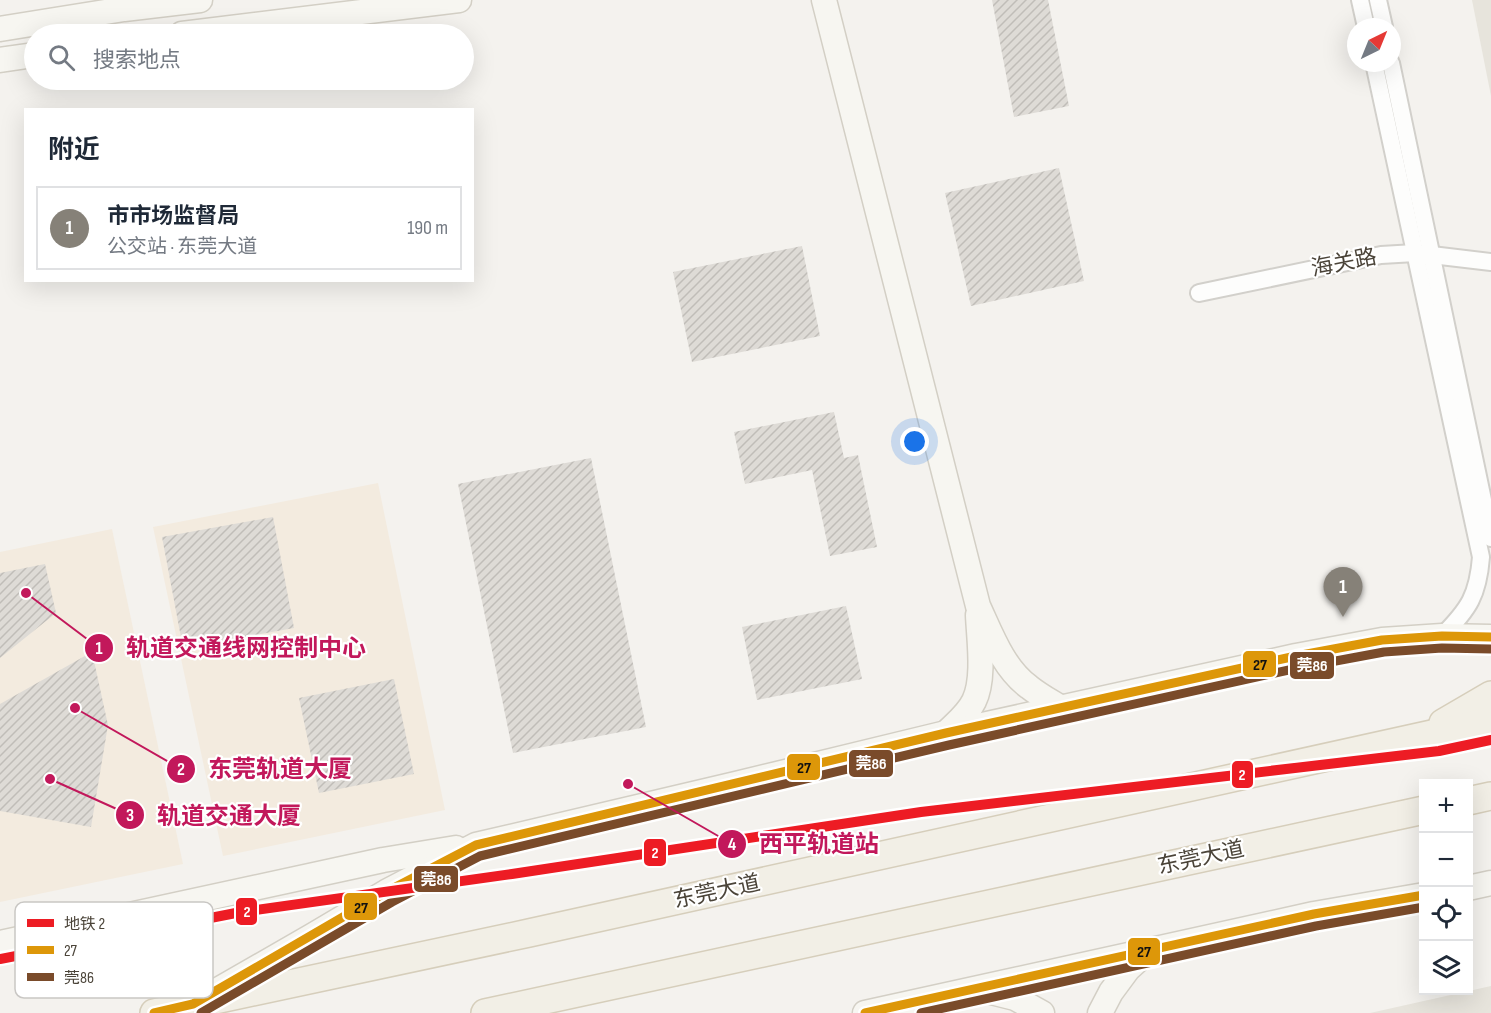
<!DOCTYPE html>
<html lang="zh">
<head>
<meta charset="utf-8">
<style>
	:root { --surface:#fff; --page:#f2f2f3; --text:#1f2937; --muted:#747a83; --line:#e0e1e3; --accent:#868178 }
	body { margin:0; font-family:"Sofia Sans Condensed","Noto Sans SC",sans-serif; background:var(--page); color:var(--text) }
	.controls { position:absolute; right:18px; bottom:18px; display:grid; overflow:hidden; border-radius:0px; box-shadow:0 6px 24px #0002 }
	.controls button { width:54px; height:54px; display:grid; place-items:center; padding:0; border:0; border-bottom:2px solid var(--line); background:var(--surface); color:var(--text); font:30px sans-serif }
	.compass { position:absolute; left:1347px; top:18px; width:54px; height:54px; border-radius:50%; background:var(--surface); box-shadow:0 6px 24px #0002; rotate:43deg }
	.you { position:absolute; left:915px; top:442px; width:21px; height:21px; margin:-15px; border:4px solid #fff; border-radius:50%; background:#1a73e8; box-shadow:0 0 0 9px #1a73e833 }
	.badge { display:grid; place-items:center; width:39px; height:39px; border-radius:50%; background:var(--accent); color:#fff; font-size:20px; font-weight:700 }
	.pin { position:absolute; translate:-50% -50px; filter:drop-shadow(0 2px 3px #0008) }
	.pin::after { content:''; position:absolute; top:32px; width:21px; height:18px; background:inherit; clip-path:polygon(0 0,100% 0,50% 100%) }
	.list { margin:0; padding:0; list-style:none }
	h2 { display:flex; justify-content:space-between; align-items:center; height:78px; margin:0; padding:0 24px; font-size:26px }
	h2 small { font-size:20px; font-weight:400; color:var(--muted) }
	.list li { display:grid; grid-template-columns:39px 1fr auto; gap:18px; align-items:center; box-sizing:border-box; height:84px; margin:0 12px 12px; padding:0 12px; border:2px solid var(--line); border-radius:0px }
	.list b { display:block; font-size:22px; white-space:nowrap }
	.list p { margin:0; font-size:20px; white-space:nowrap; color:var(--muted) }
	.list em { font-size:20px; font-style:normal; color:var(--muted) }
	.icon { flex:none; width:33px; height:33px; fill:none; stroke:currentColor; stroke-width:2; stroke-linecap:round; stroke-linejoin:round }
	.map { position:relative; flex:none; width:1491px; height:1013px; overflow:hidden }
	.search { position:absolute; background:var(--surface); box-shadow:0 6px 24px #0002; left:24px; top:24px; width:450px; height:66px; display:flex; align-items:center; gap:15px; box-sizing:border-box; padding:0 21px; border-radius:33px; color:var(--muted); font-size:22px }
	.panel { position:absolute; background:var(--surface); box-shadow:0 6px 24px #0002; left:24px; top:108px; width:450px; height:174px; border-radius:0px }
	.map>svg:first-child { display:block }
	.residential { fill:#e7e4dc }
	.commercial { fill:#f3ebdf }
	.building { fill:url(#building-hatch) }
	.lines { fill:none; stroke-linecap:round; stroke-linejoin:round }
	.street-casing { stroke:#d2d0cb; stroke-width:20 }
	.secondary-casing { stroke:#d3cfc5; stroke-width:27 }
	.primary-casing { stroke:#d6cebb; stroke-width:30 }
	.street { stroke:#fdfdfc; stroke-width:16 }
	.secondary { stroke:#f7f6f1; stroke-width:24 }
	.primary { stroke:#f2efe6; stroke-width:27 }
	.bus-1-casing { stroke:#fff; stroke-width:14 }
	.bus-2-casing { stroke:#fff; stroke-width:14 }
	.bus-1 { stroke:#dd9709; stroke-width:9 }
	.bus-2 { stroke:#7a4b2a; stroke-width:9 }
	.metro-1-casing { stroke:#fff; stroke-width:15 }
	.metro-1 { stroke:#ed1c24; stroke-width:10 }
	.labels { text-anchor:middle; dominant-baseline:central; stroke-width:4.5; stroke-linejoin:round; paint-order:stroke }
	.street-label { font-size:22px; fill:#4b4439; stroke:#fff }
	.key { fill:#fff; stroke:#c9c7c4; stroke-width:1.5 }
	.key-label { font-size:16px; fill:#4b4439 }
	.leader { fill:none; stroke:#c2185b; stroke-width:2 }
	.callout-dot { fill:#c2185b; stroke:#fff; stroke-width:2 }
	.mark-label { font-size:18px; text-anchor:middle; font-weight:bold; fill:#fff }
	.callout-label { font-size:24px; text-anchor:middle; font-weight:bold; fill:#c2185b; stroke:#fff; stroke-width:4.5; stroke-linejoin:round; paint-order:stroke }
	.line-badge { stroke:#fff; stroke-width:2 }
	.badge-label { font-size:16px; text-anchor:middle; font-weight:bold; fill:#fff }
	.pale-badge-label { font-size:16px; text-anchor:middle; font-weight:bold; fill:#111 }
</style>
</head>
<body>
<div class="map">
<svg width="1491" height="1013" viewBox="0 0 1491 1013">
	<defs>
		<pattern id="building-hatch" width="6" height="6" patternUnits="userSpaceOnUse" patternTransform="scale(1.5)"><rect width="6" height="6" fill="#dedbd6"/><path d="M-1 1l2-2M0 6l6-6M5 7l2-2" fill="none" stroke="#c0bdb8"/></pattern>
	</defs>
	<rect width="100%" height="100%" fill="#f4f2ee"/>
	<g class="residential">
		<polygon points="1472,0 1491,0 1491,96"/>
		<polygon points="1491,986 1491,1013 1370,1013"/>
	</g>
	<g class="commercial">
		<polygon points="378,483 445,810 223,856 153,527"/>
		<polygon points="112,529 183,864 0,902 0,552"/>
	</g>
	<g class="building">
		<polygon points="992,0 1048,0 1069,106 1014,117"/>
		<polygon points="1059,168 1084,281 971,306 945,193"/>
		<polygon points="802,246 820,336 692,362 673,272"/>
		<polygon points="834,412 844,458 858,455 877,547 830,556 812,470 745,484 734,432"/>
		<polygon points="591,458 646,727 513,753 458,484"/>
		<polygon points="273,517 294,628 183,648 162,537"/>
		<polygon points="45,564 56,613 0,658 0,573"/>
		<polygon points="846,606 862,679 757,700 742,627"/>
		<polygon points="92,652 108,725 91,827 0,811 0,704"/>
		<polygon points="394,679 414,774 319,793 299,698"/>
	</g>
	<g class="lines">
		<g class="street-casing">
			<g id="street">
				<polyline points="1360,0 1366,27"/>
				<polyline points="1378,0 1384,27"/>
				<path d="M1374 63 1481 557C1478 595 1469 609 1442 636"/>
				<polyline points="1391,63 1491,538"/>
				<polyline points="1199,293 1381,255 1415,253 1491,262"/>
			</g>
		</g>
		<g class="secondary-casing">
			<g id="secondary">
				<path d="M824 0 978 606C991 634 1003 668 1029 687 1039 695 1050 701 1061 708"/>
				<polyline points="0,29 124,9 200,0"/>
				<polyline points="182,34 459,0"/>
				<polyline points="0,60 34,55"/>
				<path d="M946 733C956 723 968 714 974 701 985 679 979 639 978 615"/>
				<polyline points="1468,888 1491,883"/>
				<polyline points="0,943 383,860 456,848"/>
				<polyline points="983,990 1015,998 1042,1013"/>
				<polyline points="204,998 312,936 386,892 476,845 736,784 946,733 1296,656 1382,640 1442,636 1491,637"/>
				<polyline points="865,1013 1314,914 1424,895"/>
				<polyline points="1100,1013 1111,992 1128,969 1148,951"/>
			</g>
		</g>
		<g class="primary-casing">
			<g id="primary">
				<polyline points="1443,723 1491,695"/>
				<polyline points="1468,801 1491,796"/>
				<polyline points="154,1013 529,933 1491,721"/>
				<polyline points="485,1013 1424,810"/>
			</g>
		</g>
		<use href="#street" class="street"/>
		<use href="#secondary" class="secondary"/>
		<use href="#primary" class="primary"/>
		<g class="bus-1-casing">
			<g id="bus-1">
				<polyline points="154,1013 193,1004 386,892 476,845 946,733 1296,656 1382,640 1442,636 1491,637"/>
				<polyline points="865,1013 1314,914 1424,895"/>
			</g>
		</g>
		<g class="bus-2-casing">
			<g id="bus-2">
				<polyline points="201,1013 392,902 480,856 949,745 1298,668 1384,652 1442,648 1491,649"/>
				<polyline points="921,1013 1316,926 1424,907"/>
			</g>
		</g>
		<use href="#bus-1" class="bus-1"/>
		<use href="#bus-2" class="bus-2"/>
		<g class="metro-1-casing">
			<polyline id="metro-1" points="0,959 241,912 512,874 921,812 1439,751 1491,740"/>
		</g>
		<use href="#metro-1" class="metro-1"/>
	</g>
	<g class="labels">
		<g class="street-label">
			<text transform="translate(1344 263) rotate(-11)">海关路</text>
			<text transform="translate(1201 858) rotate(-12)">东莞大道</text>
			<text transform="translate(717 892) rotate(-12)">东莞大道</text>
		</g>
	</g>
	<rect x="15" y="902" width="198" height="96" rx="9" class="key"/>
	<rect x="27" y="919" width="27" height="8" fill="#ed1c24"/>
	<rect x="27" y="946" width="27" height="8" fill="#dd9709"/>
	<rect x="27" y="973" width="27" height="8" fill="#7a4b2a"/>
	<g class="key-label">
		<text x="64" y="929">地铁 2</text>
		<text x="64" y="956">27</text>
		<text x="64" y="983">莞86</text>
	</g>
	<path class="leader" d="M26 593L99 648M75 708L181 769M50 779L130 815M628 784L732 844"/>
	<g class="callout-dot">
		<circle cx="26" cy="593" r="6"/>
		<circle cx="75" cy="708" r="6"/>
		<circle cx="50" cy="779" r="6"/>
		<circle cx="628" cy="784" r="6"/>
		<circle cx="99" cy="648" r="15"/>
		<circle cx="181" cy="769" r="15"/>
		<circle cx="130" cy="815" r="15"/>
		<circle cx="732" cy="844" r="15"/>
	</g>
	<g class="mark-label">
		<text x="99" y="654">1</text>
		<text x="181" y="775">2</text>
		<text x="130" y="821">3</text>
		<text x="732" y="850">4</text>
	</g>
	<g class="callout-label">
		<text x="246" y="656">轨道交通线网控制中心</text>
		<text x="280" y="777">东莞轨道大厦</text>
		<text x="229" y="824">轨道交通大厦</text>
		<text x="819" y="852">西平轨道站</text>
	</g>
	<g class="line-badge">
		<rect x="1242" y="650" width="35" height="28" rx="6" fill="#dd9709"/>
		<rect x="1289" y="651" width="46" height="29" rx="6" fill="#7a4b2a"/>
		<rect x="848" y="749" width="46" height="29" rx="6" fill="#7a4b2a"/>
		<rect x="786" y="753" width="35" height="28" rx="6" fill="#dd9709"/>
		<rect x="1231" y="760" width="23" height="29" rx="6" fill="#ed1c24"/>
		<rect x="643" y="838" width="24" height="29" rx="6" fill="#ed1c24"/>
		<rect x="413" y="865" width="46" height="28" rx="6" fill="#7a4b2a"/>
		<rect x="343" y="892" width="35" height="29" rx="6" fill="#dd9709"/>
		<rect x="235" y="897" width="23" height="29" rx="6" fill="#ed1c24"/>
		<rect x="1127" y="937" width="34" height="29" rx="6" fill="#dd9709"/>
	</g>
	<g class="badge-label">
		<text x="1312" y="671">莞86</text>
		<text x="871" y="769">莞86</text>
		<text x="1242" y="780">2</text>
		<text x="655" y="858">2</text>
		<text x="436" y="885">莞86</text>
		<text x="247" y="917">2</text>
	</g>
	<g class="pale-badge-label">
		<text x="1260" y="670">27</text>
		<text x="804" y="773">27</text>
		<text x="361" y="913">27</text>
		<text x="1144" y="957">27</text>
	</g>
</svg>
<div class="controls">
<button>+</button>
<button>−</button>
<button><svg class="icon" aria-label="locate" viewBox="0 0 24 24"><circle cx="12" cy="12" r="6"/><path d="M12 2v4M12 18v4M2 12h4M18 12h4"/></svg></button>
<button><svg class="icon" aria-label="layers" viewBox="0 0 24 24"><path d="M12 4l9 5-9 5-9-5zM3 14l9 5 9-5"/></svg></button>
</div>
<svg class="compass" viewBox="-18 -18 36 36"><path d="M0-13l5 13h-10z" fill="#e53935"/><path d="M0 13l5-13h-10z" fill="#747a83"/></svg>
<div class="you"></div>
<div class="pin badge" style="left:1343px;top:617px">1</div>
<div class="search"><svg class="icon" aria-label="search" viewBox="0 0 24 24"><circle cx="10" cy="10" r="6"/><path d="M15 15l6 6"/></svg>搜索地点</div>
<section class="panel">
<h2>附近<small></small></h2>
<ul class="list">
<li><span class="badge">1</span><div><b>市市场监督局</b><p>公交站 · 东莞大道</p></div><em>190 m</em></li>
</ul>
</section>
</div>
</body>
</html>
